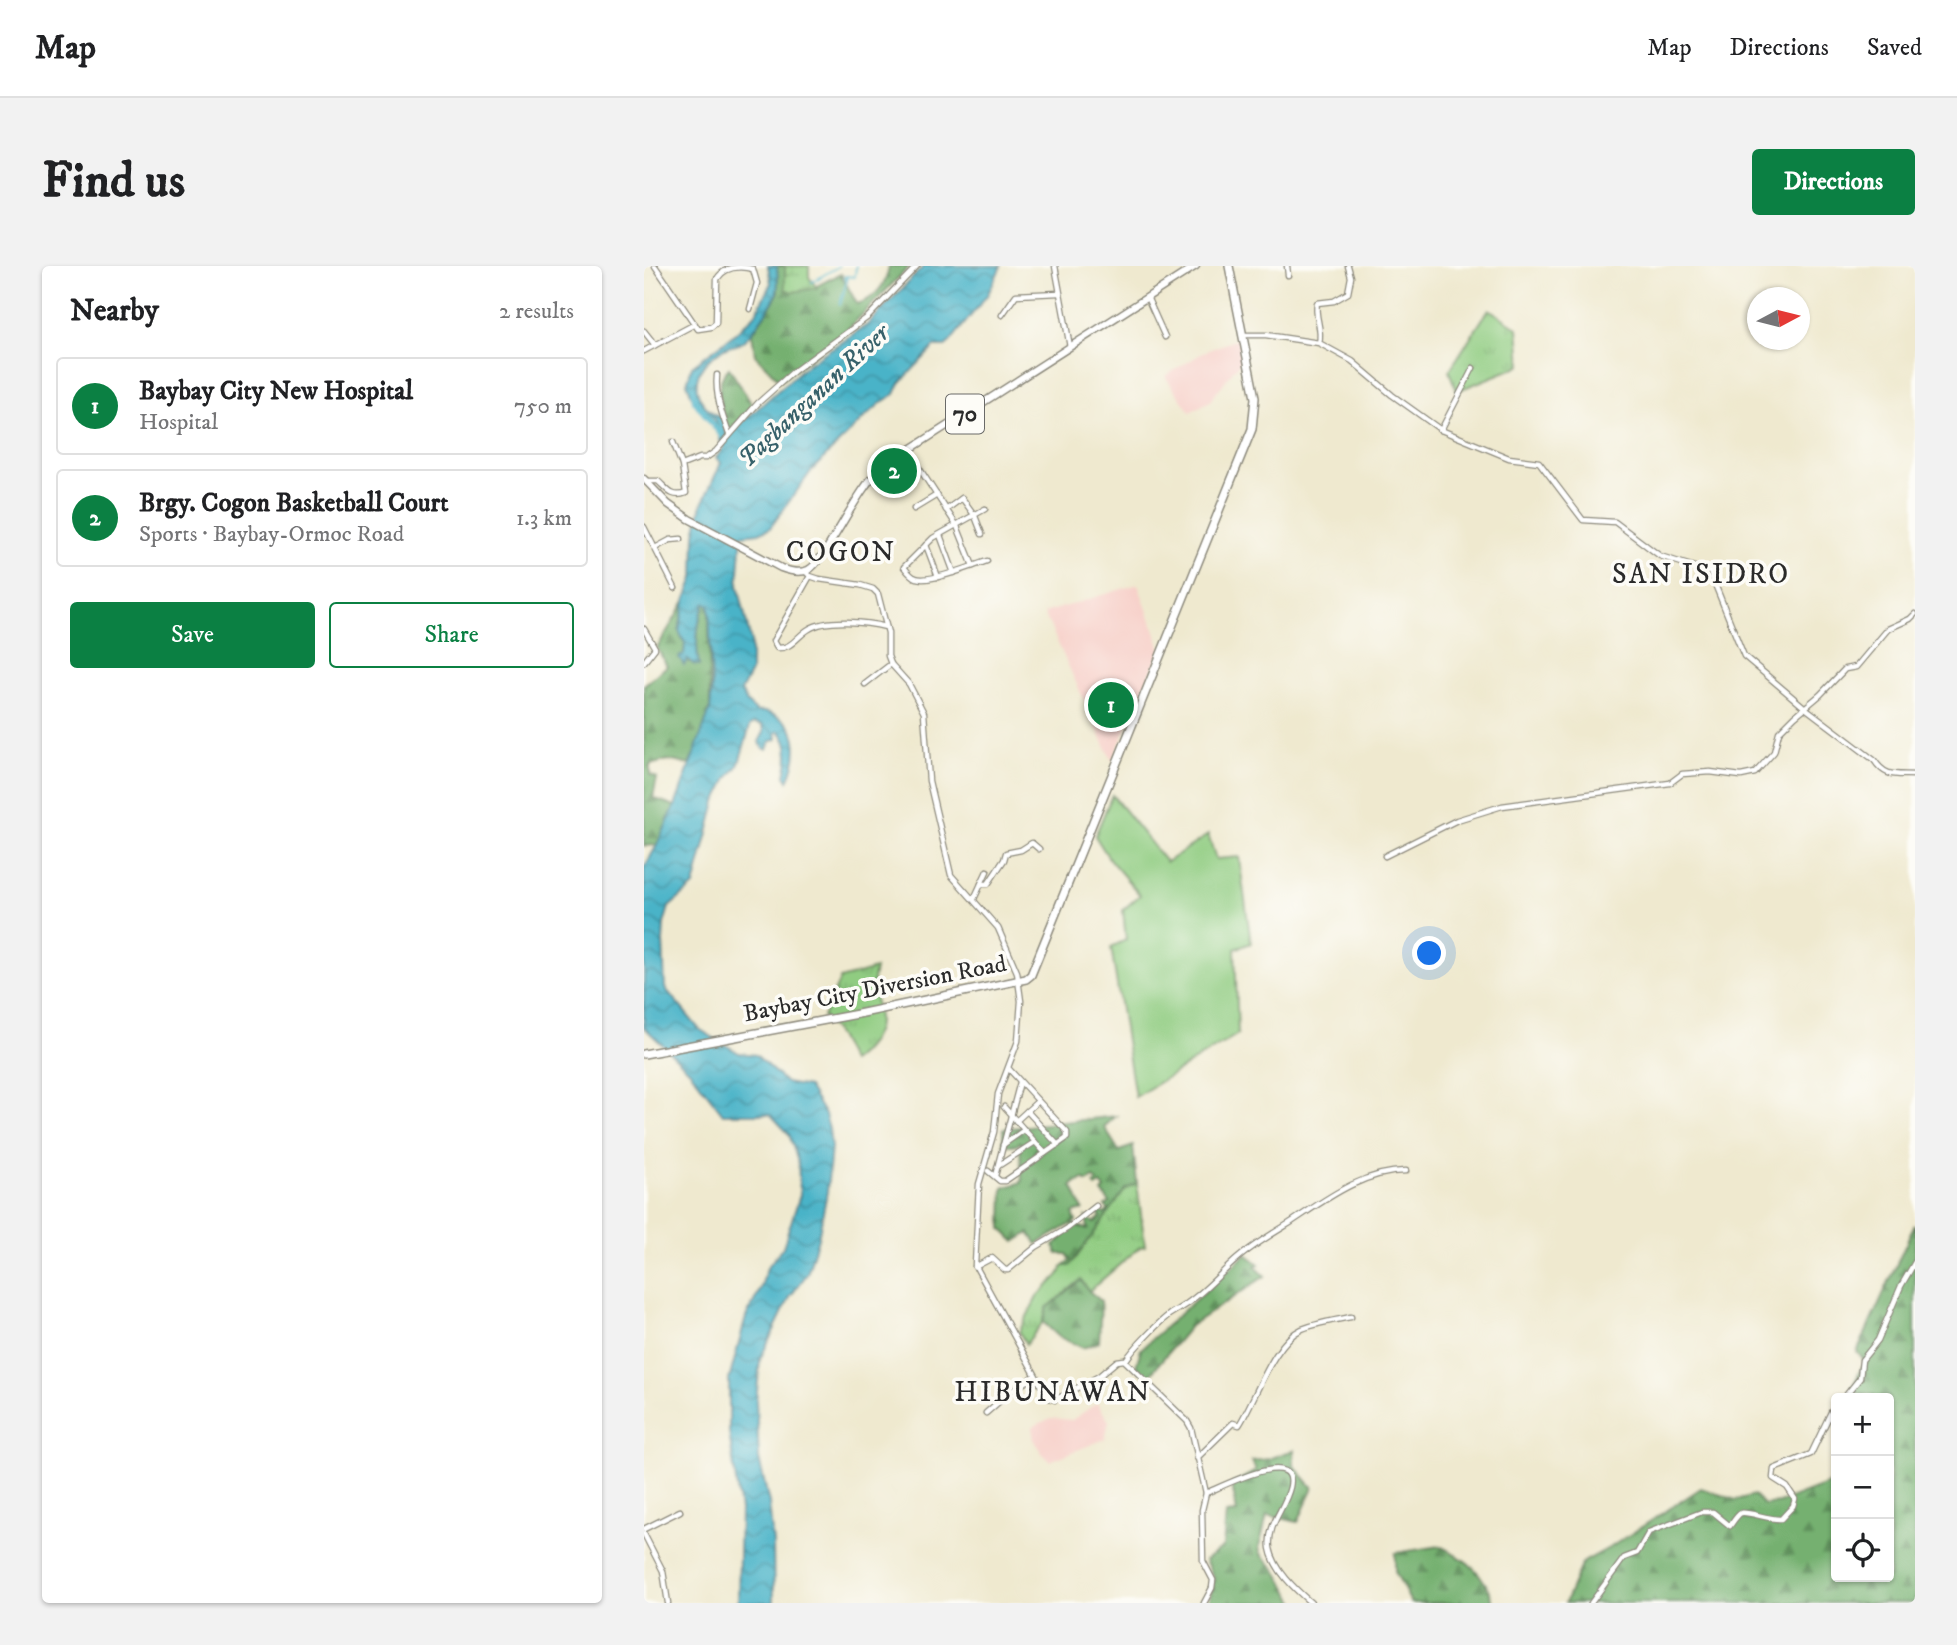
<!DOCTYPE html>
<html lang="en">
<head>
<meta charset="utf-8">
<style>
	:root { --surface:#fff; --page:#f2f2f2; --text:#202124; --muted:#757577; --line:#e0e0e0; --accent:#0b8043 }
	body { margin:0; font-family:"IM FELL DW Pica",serif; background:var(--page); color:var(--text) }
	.controls { position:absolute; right:21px; bottom:21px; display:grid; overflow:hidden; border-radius:7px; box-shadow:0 2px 5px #0004 }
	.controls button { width:63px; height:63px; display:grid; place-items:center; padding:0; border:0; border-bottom:2px solid var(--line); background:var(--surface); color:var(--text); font:35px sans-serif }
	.compass { position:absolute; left:1103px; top:21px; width:63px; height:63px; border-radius:50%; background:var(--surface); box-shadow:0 2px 5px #0004; rotate:83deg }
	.you { position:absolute; left:786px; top:688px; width:24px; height:24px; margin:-18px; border:5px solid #fff; border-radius:50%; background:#1a73e8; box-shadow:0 0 0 10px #1a73e833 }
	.badge { display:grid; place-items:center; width:46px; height:46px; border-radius:50%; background:var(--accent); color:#fff; font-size:23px; font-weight:700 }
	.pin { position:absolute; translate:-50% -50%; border:4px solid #fff; box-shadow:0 2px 7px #0006 }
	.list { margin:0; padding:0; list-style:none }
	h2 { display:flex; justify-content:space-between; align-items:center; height:91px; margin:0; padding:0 28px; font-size:30px }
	h2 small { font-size:23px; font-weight:400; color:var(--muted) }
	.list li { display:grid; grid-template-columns:46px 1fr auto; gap:21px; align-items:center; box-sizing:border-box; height:98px; margin:0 14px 14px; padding:0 14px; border:2px solid var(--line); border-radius:7px }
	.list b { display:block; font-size:26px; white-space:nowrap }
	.list p { margin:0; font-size:23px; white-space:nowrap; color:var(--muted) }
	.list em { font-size:23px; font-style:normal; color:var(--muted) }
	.actions { display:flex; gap:14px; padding:21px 28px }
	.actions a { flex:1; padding:16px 0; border:2px solid var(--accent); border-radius:7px; text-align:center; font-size:24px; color:var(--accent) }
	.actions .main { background:var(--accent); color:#fff }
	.icon { flex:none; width:38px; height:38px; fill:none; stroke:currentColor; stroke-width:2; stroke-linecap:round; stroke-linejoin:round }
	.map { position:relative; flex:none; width:1271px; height:1337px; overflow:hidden; border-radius:7px }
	header { display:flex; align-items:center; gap:42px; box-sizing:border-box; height:98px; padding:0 35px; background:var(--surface); border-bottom:2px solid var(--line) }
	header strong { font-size:33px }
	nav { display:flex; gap:38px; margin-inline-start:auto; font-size:24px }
	.intro { display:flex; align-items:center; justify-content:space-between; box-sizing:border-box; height:168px; padding:0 42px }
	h1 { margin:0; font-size:49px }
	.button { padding:18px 32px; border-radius:7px; background:var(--accent); color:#fff; font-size:24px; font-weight:700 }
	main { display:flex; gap:42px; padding:0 42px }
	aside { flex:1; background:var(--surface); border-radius:7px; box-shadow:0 2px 5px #0004 }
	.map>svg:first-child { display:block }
	.built { fill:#f7d0c9 }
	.grass { fill:url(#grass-tufts); stroke:#5e7c56; stroke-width:2 }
	.forest { fill:url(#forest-firs); stroke:#506e4d; stroke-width:2 }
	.wetland { fill:url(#wetland-marsh); stroke:#5e7c56; stroke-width:2 }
	.pitch { fill:#90cc81; stroke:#5e7c56; stroke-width:2 }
	.water { fill:url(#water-waves); stroke:#3a6f7a; stroke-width:2 }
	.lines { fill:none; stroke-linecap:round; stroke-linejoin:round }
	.stream { stroke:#4ab3c8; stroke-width:2 }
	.river { stroke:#4ab3c8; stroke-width:6 }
	.minor-casing { stroke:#8d8a7d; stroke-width:7 }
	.major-casing { stroke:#8d8a7d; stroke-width:9 }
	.highway-casing { stroke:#8d8a7d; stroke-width:10 }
	.minor { stroke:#fff; stroke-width:4.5 }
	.major { stroke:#fff; stroke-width:6 }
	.highway { stroke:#fff; stroke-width:7 }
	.labels { text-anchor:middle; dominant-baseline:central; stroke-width:7; stroke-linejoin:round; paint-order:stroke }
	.shield { fill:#fdfcf7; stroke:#6a6a68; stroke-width:2 }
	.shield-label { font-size:23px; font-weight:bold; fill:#2b2b2b }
	.street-label { font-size:24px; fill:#2b2b2b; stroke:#fdfcf7 }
	.water-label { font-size:26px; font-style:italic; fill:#37616a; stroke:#fdfcf7 }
	.quarter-label { font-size:28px; letter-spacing:2px; fill:#2b2b2b; stroke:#fdfcf7 }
</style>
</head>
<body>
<header>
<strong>Map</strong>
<nav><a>Map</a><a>Directions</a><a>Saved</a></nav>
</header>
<div class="intro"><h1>Find us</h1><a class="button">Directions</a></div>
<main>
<aside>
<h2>Nearby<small>2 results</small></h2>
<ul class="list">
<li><span class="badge">1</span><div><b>Baybay City New Hospital</b><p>Hospital</p></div><em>750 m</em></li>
<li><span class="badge">2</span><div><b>Brgy. Cogon Basketball Court</b><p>Sports · Baybay-Ormoc Road</p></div><em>1.3 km</em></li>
</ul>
<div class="actions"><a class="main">Save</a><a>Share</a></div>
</aside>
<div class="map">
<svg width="1271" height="1337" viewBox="0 0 1271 1337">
	<defs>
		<pattern id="grass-tufts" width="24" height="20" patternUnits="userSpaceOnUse" patternTransform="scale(1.75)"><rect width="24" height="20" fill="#90cc81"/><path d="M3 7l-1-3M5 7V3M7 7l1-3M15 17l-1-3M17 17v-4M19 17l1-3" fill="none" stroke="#7caf70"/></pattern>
		<pattern id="forest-firs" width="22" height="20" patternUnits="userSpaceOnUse" patternTransform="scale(1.75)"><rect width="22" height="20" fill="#74b06f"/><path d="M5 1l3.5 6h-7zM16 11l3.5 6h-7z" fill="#5f8f5b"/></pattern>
		<pattern id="wetland-marsh" width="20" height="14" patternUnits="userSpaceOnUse" patternTransform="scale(1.75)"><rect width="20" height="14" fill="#90cc81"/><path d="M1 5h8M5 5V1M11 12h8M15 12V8" fill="none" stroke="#7caf70"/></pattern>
		<pattern id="water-waves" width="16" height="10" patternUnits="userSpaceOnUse" patternTransform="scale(1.75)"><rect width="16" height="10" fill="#4ab3c8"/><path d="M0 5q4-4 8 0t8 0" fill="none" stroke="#3e92a3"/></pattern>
	</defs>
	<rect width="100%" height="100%" fill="#fdfcf7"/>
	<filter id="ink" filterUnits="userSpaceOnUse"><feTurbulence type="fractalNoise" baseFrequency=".0143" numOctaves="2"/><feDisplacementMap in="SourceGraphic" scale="14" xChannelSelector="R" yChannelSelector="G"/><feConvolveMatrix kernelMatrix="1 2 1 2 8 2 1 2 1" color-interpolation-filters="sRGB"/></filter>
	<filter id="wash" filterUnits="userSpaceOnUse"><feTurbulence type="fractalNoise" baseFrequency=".00686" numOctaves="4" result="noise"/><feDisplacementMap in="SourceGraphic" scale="28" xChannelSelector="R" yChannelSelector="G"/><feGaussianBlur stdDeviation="1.57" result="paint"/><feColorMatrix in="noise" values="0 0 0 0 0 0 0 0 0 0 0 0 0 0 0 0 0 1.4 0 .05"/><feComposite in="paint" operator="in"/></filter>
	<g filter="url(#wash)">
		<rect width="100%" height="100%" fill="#efe9cf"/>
		<g class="built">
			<polygon points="596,72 599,94 591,102 566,135 546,146 521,110 562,85"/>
			<polygon points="494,318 517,383 468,495 400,347"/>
			<polygon points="453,1137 465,1155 461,1173 406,1195 398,1187 390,1175 388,1161 407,1152 428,1154"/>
		</g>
		<g class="grass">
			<polygon points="845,43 874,62 877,99 813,125 805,105"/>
			<path d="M231 703C225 725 234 734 234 754 235 770 219 787 207 796L194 770 179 751 196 713Z"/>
			<polygon points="493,917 501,980 496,981 445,1025 437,1014 403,1042 399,1056 382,1078 375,1066 393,1031 415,1009 419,1000 426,1000 481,924"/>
		</g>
		<g class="forest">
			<path d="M133 0H141V23C175 26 169 19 197 8L213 38C231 33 243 18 245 0H266L205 62 136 115 111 89 108 68 134 28Z"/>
			<path d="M85 102 109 140 85 166C79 146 67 119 85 102Z"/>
			<path d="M41 335 35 364 41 378 40 388 55 399C51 378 54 355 61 336L65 339 66 445 46 499 24 494 6 499V509L13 512 9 532 31 540 13 579 0 580V419L23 400 13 382Z"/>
			<polygon points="472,850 460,861 475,885 489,880 493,917 481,924 426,1000 419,1000 427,994 423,988 414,988 410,980 430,959 444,963 442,951 450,957 457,951 454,947 456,945 460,948 465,944 461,940 466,937 458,926 461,923 457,918 452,921 450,918 453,915 450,912 443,916 440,913 428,919 439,944 429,947 432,955 393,978 385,967 371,976 358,963 359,922 378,916 376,882 379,879 376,876 373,879 359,879 359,863"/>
			<polygon points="1271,958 1271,1337 921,1337 938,1297 970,1279 1057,1222 1092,1234 1110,1229 1120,1239 1135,1237 1192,1215 1192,1311 1245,1311 1245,1132 1230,1132 1230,1129 1206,1126 1221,1095 1213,1086"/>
			<polygon points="602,988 615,998 611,1000 621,1010 546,1060 503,1112 492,1100 497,1083"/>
			<polygon points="437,1014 445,1025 457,1035 455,1076 439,1082 415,1071 399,1056 403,1042"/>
			<polygon points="650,1184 650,1200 669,1222 654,1256 623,1249 615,1282 617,1288 632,1304 652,1337 565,1337 570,1312 561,1294 579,1281 582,1248 593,1247 588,1218 612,1205 608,1195 625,1193"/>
			<path d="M796 1280C825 1295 839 1305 850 1337H767L751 1305V1287Z"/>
		</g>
		<polygon class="wetland" points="141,0 165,0 165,11 173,22 148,26 141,23"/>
		<polygon class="pitch" points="468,529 522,596 564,569 572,593 595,591 607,677 591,683 594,768 491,831 467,681 482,674 479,644 496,629 466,594 451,570"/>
		<path class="water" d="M124 0H133V3C136 29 132 32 118 52 112 60 108 68 101 74 95 80 89 79 82 82 65 90 50 105 53 124 56 137 66 146 78 152L83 170 165 97 223 59 280 0H357L344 28 306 76 300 81H290L256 117 251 128 238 136 221 151 168 204 126 262 115 267 98 269 94 319 107 376V406L97 425 103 437 113 446C123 445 125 447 134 451 158 463 154 494 144 515L141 509C145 494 147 477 135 465L132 467 133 473 126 476 123 483H120L115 476 120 466 119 459 110 457 106 460 94 500 84 512 72 536 50 620 25 641 20 658 19 675 21 722 55 763 95 787 112 789 142 817 164 821 181 849 185 863 187 881 183 926 174 972 163 1008 146 1031 116 1093 112 1136 115 1193 125 1237 129 1277 130 1337H94L96 1244 85 1166V1114L102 1051 116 1024 123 1002 139 981 156 929 154 896 145 868 126 848H79L46 805 0 761V602L13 579 31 540 66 444 68 421 65 339 61 337C53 356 51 378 55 399L49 398 44 393 40 399 35 391 40 388 41 378 35 365 41 335 50 312 51 268 58 238 77 197 72 192 81 180 76 175 74 160 70 152 60 145 49 133 43 117 48 100 88 70 111 49 127 17Z"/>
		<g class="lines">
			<g class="stream">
				<polyline points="168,16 195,0"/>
				<polyline points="196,39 203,14 201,10 211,11 212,0"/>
			</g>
			<polyline class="river" points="50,128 51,135 81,174"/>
		</g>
	</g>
	<g filter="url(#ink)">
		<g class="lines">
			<g class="minor-casing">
				<g id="minor">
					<path d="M11 0 54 63 67 61 72 57 73 13C81 0 96 0 109 3L113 17 106 43"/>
					<polyline points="411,0 426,81"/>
					<polyline points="643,0 644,9"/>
					<polyline points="503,31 521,71"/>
					<polyline points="358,49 372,29 415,27"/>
					<polyline points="0,65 11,79"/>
					<path d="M599 69H622L675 77 708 95 748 129 797 164 865 192 895 196 939 254 971 256 1016 290 1066 306 1100 390 1160 441 1230 494C1242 512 1251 508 1271 509"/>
					<path d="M675 77C679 63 670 51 673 37L690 35 704 27 707 11 704 0"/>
					<polyline points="0,85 51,58"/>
					<path d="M73 109C71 129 78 149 85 168"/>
					<polyline points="797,164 829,102"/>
					<polyline points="29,176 38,199"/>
					<polyline points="264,185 313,260 329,300"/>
					<path d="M2 215H14C23 223 28 233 42 227L38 199 56 192H62L72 185 114 137 150 105 224 51 273 0"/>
					<polyline points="270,243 293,229"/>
					<path d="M341 243 289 272 260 301C263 305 268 311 272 312 286 317 329 300 343 295"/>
					<polyline points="302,244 318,232 331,250 338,268"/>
					<polyline points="0,261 31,322"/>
					<polyline points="296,269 310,307"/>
					<polyline points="282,279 294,311"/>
					<polyline points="11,282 26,274 37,273"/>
					<polyline points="161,305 166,310 175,313 216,319 229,323 234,328 244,367 244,390 247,398 265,418 280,447 285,515 307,609 354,662 373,706 377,735 374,775 354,828 350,866 335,918 331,999 404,1132 411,1134 455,1110 473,1095 480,1094 543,1155 547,1162 562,1227 558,1244 559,1295 569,1314 568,1322 560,1337"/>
					<path d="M166 310 129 375 133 382C148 383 153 370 165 363 182 352 223 356 242 361"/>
					<polyline points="0,363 11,382 0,396"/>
					<polyline points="221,418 247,398"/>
					<polyline points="741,590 813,554 858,540 1026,517 1038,508 1066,506 1097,510 1111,507 1130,486 1135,466 1151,450 1176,429 1201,403 1212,401 1244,363 1266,353 1271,348"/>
					<polyline points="337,618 344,618 360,594 362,587 377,584 388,577 395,583"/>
					<polyline points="330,633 343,605"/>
					<polyline points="360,841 401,887"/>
					<polyline points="383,845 414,879"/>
					<polyline points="372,855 394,835"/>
					<polyline points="359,879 380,864"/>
					<polyline points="354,900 391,876"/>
					<polyline points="344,905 356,915 361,915 423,872 423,866 365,803"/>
					<polyline points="351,910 376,816"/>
					<polyline points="331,1001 348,992 361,1004 364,1004 392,981 424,962 452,940"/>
					<path d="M482 1094C489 1083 515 1056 526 1048 534 1043 542 1039 549 1033 565 1021 578 1006 593 993 609 979 628 968 646 957 681 934 718 905 762 905"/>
					<polyline points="1200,1132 1216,1112 1218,1094 1234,1074 1257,1020 1271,996"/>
					<polyline points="342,1147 366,1126 391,1110"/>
					<path d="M553 1192 589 1157 595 1159C612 1133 629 1076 658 1063 673 1057 691 1054 707 1051"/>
					<path d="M562 1227C575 1222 655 1180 646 1221 641 1243 623 1258 626 1282 630 1304 651 1323 667 1337"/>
					<polyline points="0,1263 36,1245"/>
					<polyline points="0,1268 19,1305 24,1337"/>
					<path d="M947 1337 980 1292 993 1287 1005 1266 1058 1246H1069L1086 1260C1089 1256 1093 1249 1097 1247 1104 1245 1125 1254 1137 1253L1149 1240 1151 1233 1143 1221 1129 1212 1130 1203 1167 1188 1187 1146 1192 1140"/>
				</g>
			</g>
			<g class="major-casing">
				<path id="major" d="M0 213 24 238 45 253 137 302C145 305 155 308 164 304 181 297 213 222 237 202L552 0"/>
			</g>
			<g class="highway-casing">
				<polyline id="highway" points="0,788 214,748 382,713 387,709 608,163 611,132 585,0"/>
			</g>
			<use href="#minor" class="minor"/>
			<use href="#major" class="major"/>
			<use href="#highway" class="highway"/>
		</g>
	</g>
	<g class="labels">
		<rect class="shield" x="302" y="128.5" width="38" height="39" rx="5"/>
		<g class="shield-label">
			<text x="321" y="148">70</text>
		</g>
		<g class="street-label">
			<text transform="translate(231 723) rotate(-11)">Baybay City Diversion Road</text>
		</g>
		<g class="water-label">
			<text transform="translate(170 130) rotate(-43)">Pagbanganan River</text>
		</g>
		<g class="quarter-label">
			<text x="197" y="286">COGON</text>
			<text x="1057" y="308">SAN ISIDRO</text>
			<text x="409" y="1126">HIBUNAWAN</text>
		</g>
	</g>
</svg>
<div class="controls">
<button>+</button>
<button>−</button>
<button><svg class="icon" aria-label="locate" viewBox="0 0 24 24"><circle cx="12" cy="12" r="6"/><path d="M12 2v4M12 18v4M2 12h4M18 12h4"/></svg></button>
</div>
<svg class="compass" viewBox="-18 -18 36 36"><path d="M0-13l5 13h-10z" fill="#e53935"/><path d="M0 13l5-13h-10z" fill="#757577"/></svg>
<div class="you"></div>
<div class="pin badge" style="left:467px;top:439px">1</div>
<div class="pin badge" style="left:250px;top:205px">2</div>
</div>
</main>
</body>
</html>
